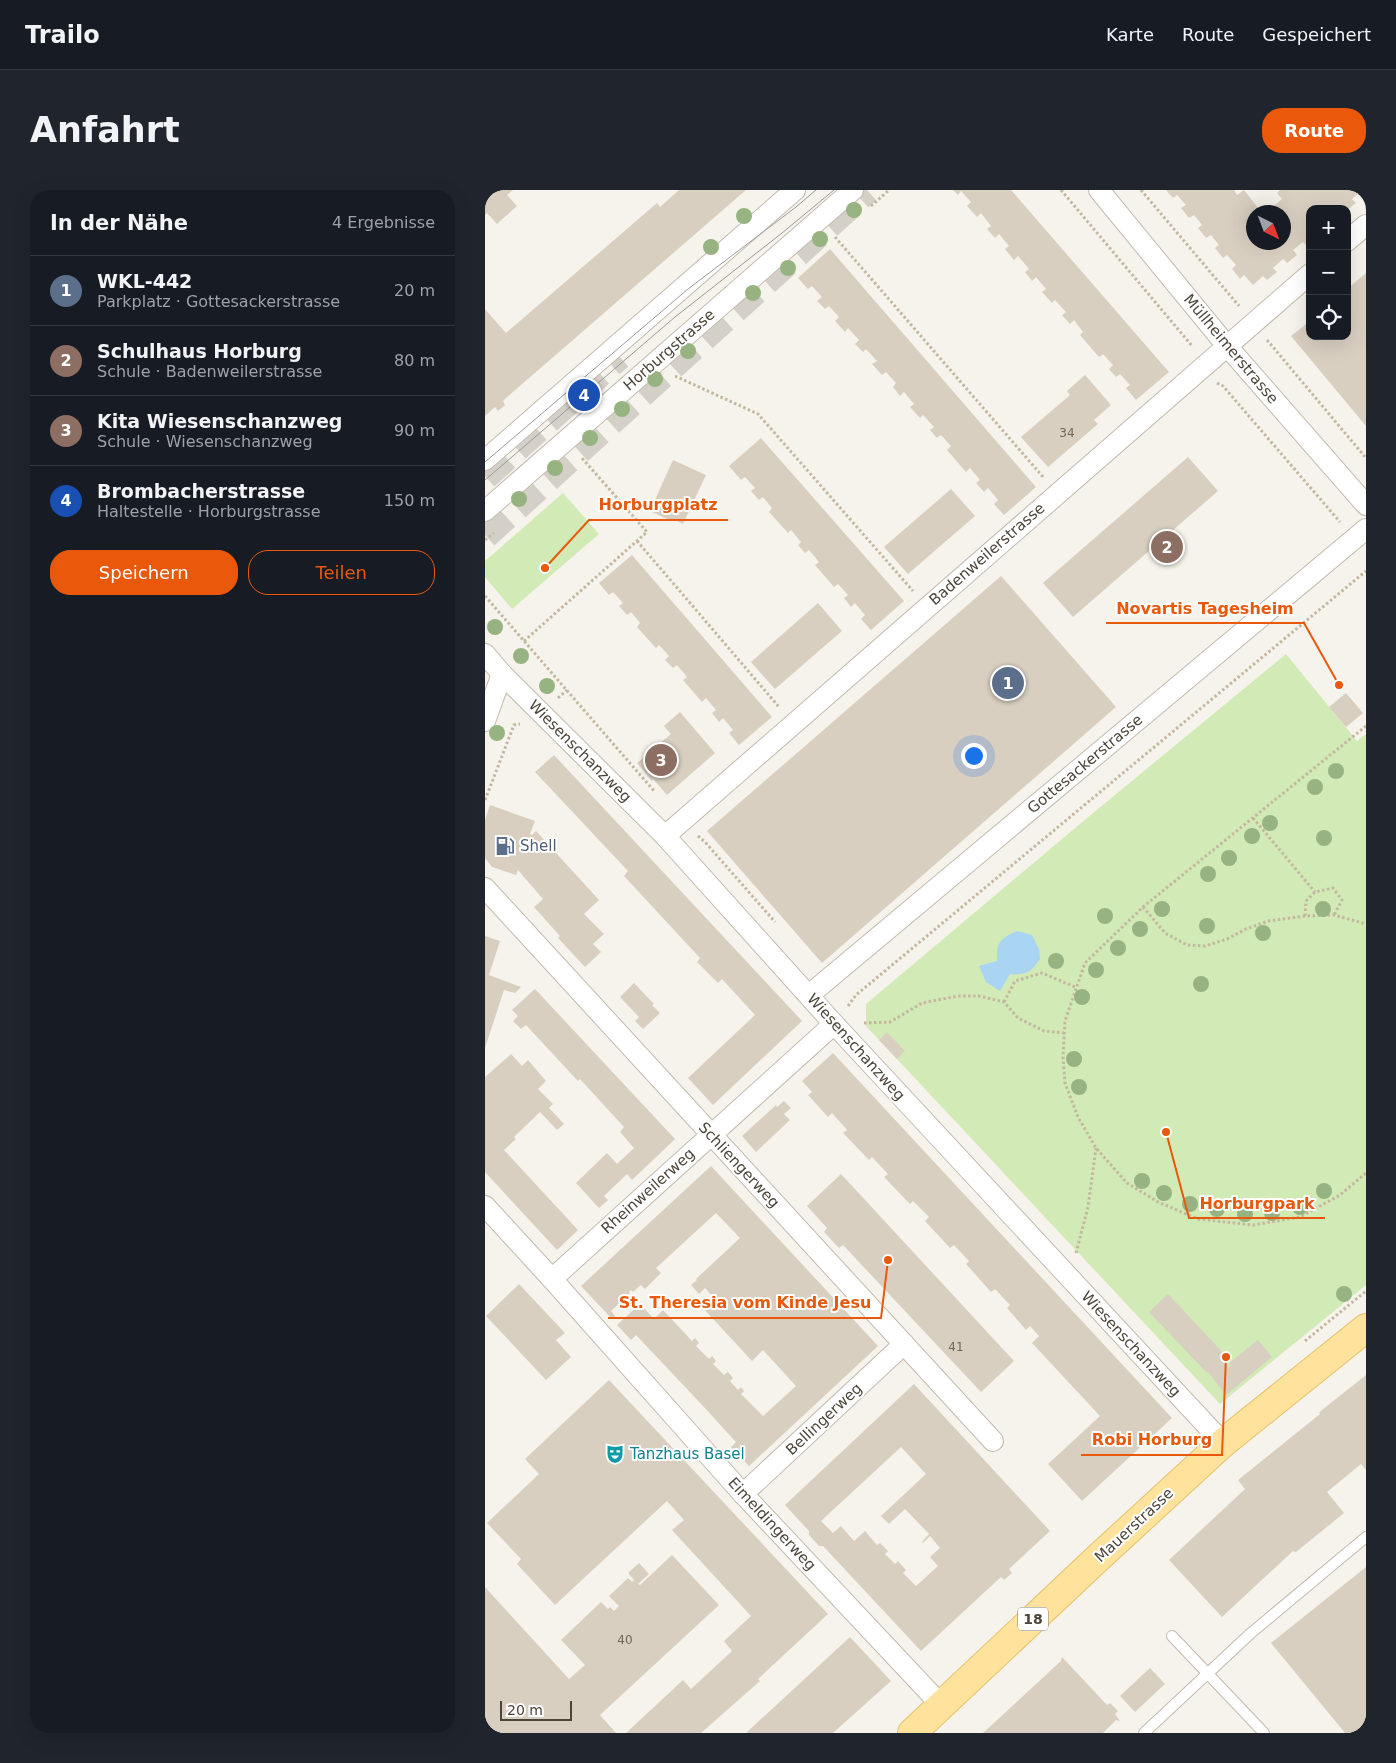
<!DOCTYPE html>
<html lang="de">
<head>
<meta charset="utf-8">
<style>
	:root { --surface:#171b24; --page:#20242c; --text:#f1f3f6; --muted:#9ea1a6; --line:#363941; --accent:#ea580c }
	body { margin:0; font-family:"DejaVu Sans",sans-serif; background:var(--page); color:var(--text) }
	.controls { position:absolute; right:15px; top:15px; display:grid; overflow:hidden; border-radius:10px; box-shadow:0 5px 20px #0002 }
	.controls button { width:45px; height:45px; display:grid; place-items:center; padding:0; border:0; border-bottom:1px solid var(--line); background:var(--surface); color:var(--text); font:25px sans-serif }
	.compass { position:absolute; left:761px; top:15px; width:45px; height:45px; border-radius:50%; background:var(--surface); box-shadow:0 5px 20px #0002; rotate:138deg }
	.scale { position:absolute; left:15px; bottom:12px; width:72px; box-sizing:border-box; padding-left:5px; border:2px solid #4b4439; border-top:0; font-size:14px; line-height:18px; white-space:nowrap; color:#4b4439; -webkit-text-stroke:4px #fff; paint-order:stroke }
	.you { position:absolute; left:488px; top:565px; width:18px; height:18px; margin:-12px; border:4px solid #fff; border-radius:50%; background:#1a73e8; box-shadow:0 0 0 8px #1a73e833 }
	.badge { display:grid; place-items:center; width:32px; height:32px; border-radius:50%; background:var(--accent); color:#fff; font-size:16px; font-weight:700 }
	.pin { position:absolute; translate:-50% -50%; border:2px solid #fff; box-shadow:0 1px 5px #0006 }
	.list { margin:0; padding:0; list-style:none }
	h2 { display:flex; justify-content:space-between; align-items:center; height:65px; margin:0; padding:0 20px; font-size:21px }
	h2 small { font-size:16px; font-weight:400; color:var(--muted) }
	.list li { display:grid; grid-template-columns:32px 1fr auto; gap:15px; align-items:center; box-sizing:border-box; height:70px; padding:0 20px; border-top:1px solid var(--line) }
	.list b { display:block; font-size:19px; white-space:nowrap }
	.list p { margin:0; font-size:16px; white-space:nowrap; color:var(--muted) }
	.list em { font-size:16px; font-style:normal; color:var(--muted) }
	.actions { display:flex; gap:10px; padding:15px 20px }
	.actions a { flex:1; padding:11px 0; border:1px solid var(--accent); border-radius:20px; text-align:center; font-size:18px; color:var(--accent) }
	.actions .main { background:var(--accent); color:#fff }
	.icon { flex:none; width:28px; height:28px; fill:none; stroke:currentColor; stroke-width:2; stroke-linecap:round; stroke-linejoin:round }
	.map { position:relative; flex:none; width:881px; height:1543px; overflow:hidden; border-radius:20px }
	header { display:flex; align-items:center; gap:30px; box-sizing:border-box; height:70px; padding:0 25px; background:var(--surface); border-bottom:1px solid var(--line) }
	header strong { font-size:24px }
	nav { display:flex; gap:28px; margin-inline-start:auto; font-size:18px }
	.intro { display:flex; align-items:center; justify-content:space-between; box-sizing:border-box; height:120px; padding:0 30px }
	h1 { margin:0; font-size:35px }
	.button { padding:12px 22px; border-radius:20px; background:var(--accent); color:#fff; font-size:18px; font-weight:700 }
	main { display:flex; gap:30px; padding:0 30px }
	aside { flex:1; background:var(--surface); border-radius:20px; box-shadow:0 5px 20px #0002 }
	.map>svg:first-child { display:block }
	.green { fill:#d2eab5 }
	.water { fill:#a9d4f2 }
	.building { fill:#d8cfc1; fill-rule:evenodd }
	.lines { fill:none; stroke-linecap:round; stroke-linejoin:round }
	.motorway-tunnel { stroke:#d4d0c8; stroke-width:28; stroke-dasharray:28 14; stroke-linecap:butt }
	.service-casing { stroke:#c2bbae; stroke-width:12 }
	.minor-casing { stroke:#c2bbae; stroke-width:22 }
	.primary-casing { stroke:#e6c16a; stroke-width:30 }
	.path { stroke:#c4b79f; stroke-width:3; stroke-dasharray:2.5 2.5; stroke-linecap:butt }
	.service { stroke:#fff; stroke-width:10 }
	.minor { stroke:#fff; stroke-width:20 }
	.primary { stroke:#ffe39c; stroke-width:28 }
	.tram { stroke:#9a9a9a; stroke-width:1 }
	.tree { fill:#97b381 }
	.labels { text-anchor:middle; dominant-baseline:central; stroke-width:4; stroke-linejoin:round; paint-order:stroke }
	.number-label { font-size:12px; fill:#6e675b }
	.shield { fill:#fff; stroke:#817c74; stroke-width:1 }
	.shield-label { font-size:14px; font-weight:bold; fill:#4b4439 }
	.street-label { font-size:15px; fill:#4b4439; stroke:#fff }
	.service-label { font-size:15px; fill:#4e5e75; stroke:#fff; text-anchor:start }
	.culture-label { font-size:15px; fill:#0d838f; stroke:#fff; text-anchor:start }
	.leader { fill:none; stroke:#e8590c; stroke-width:2 }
	.callout-dot { fill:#e8590c; stroke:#fff; stroke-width:2 }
	.callout-label { font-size:16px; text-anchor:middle; font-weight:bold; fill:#e8590c; stroke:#fff; stroke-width:4; stroke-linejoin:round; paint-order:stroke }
</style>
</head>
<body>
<header>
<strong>Trailo</strong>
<nav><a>Karte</a><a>Route</a><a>Gespeichert</a></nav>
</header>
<div class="intro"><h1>Anfahrt</h1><a class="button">Route</a></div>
<main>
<aside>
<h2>In der Nähe<small>4 Ergebnisse</small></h2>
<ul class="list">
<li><span class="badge" style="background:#5c6f8a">1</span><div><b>WKL-442</b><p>Parkplatz · Gottesackerstrasse</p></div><em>20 m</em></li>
<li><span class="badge" style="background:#8d6e63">2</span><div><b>Schulhaus Horburg</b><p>Schule · Badenweilerstrasse</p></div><em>80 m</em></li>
<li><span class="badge" style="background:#8d6e63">3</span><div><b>Kita Wiesenschanzweg</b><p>Schule · Wiesenschanzweg</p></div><em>90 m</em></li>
<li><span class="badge" style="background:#1a4fb4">4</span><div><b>Brombacherstrasse</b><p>Haltestelle · Horburgstrasse</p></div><em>150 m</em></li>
</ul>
<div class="actions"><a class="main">Speichern</a><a>Teilen</a></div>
</aside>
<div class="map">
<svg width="881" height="1543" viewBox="0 0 881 1543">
	<rect width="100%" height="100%" fill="#f6f3ec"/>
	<g class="green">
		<polygon points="78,303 114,344 27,419 0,387 0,371"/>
		<polygon points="801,464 872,551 881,544 881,1095 735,1214 381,836 381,814 602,628"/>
	</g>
	<path class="water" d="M532 741 547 745 554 759 555 769C545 783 542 785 525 784L515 801 501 792 494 776 512 771C511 752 516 748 532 741Z"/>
	<g class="building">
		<polygon points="0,0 28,0 22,5 32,16 12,34 2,23 0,25"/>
		<polygon points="194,0 261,0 21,208 18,211 20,215 13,221 10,217 0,226 0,119 21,143 172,13 175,17"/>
		<polygon points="468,0 526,0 684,182 651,210 641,198 645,195 635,184 631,187 624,179 628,175 618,164 614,167 595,145 598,142 589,130 585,134 577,125 581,122 570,110 567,113 557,102 561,99 551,87 547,91 540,82 544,79 533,66 529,70 520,59 524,56 514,44 510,48 502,39 506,36 496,23 492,27 482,16 486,12 476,1 473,5"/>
		<polygon points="681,0 749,0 752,5 759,0 776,22 768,22 768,52 798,52 798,22 782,22 797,9 792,3 795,0 881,0 881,5 877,0 867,9 871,13 862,20 862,19 857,18 825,19 825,53 822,56 818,52 808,60 812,65 802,73 798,69 788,78 792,82 782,90 778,86 768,95 759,85 755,89 747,79 751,75 742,65 738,68 730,58 734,55 726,45 721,48 713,38 717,35 709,25 704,28 696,18 701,15 692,5 688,8"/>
		<polygon points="345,59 551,297 519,325 509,314 513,310 503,298 499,302 491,293 495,290 485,278 481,282 462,260 466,256 456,245 452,248 445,240 449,237 438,225 435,228 425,217 429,214 419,202 415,206 408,197 411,193 401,182 397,185 387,174 392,171 381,159 378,162 370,154 374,150 363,138 360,142 350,131 354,127 344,116 340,119 332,111 337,107 327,96 323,99 313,88"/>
		<polygon points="881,83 881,236 806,146 825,131 825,146 862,146 862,99"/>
		<polygon points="600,185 626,215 609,230 613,234 563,277 536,247 585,205 582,201"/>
		<polygon points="276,248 419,411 386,440 376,429 380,425 370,413 366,417 359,408 363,405 353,394 349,397 330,375 334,372 324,360 320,363 313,355 316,352 306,340 303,343 284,322 287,318 278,307 274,310 266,301 270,298 260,287 256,290 244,276"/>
		<polygon points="703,267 733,301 588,427 558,393"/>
		<polygon points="188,270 221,285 198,334 188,329 186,331 165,321"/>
		<polygon points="466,299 490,326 423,384 399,357"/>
		<polygon points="147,365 287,527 254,555 244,543 248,540 238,528 234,532 227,523 231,520 221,508 217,512 198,490 202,487 192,475 188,478 180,470 184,466 174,455 171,458 152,437 155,433 146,422 142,425 134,416 138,413 128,402 124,405 114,393"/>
		<polygon points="516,386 631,517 337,773 222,641"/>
		<polygon points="333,413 357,441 290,499 266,472"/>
		<polygon points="861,503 878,523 861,537 844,517"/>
		<polygon points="195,522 230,563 182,605 168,589 167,591 152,573 186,544 179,536"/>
		<polygon points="69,565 317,831 228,915 203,888 270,825 237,789 233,793 212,772 215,768 139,686 143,681 50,582"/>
		<polygon points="5,615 50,631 45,644 47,645 51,641 114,710 99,724 119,744 108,754 116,762 100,777 73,748 75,746 49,717 58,709 33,680 31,685 7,677 0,668 0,630"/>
		<polygon points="0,746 15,751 4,785 36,797 30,803 19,800 0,858"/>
		<polygon points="149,793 169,814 167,815 175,823 158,839 150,831 154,827 135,807"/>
		<polygon points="50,799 190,949 147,990 142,984 119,1006 123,1010 114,1018 91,993 122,963 132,974 149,958 135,942 139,937 95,889 93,891 41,835 36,839 28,831 33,826 27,820"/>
		<polygon points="402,842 420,861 412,869 394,850"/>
		<polygon points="348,863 687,1228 597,1311 563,1274 615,1226 547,1153 554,1146 545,1136 541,1140 522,1118 525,1115 510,1099 506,1102 481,1074 484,1071 469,1055 465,1058 440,1031 444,1027 428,1011 425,1014 399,987 403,984 387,967 384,970 358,943 362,940 347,923 343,927 323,905 327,902 317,891"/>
		<polygon points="26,864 37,876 43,870 61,891 53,899 68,914 64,918 79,934 72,940 55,922 29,947 31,949 19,960 93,1040 72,1060 0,982 0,887"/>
		<polygon points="299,911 306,918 299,924 305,930 271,962 257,946 291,915 292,917"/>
		<polygon points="226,976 393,1156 264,1276 246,1257 251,1252 218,1216 151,1145 146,1150 132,1135 155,1114 169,1129 178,1120 207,1151 210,1148 214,1153 211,1156 224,1169 227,1166 231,1171 228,1174 239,1185 243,1182 248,1188 245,1191 253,1200 256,1197 259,1201 256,1204 278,1226 311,1196 278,1160 267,1171 217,1117 228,1107 220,1098 214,1104 206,1095 212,1090 211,1089 255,1048 231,1023 171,1078 176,1083 160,1099 156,1095 148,1102 146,1100 144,1102 145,1103 126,1121 130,1126 127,1129 96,1096"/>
		<polygon points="356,984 529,1171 496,1202 358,1055 354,1058 339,1042 342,1038 322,1016"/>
		<polygon points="34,1094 80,1143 71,1150 86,1167 61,1190 1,1126"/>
		<polygon points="683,1104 741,1166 737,1169 744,1177 746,1176 744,1173 773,1150 787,1167 741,1205 723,1182 722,1183 664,1122"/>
		<polygon points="881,1185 881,1280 876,1274 842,1302 859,1323 811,1362 808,1361 737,1427 684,1370 760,1299 753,1290 835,1224 834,1223 837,1220"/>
		<polygon points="124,1190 343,1424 273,1489 275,1491 216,1543 141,1543 198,1490 206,1499 247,1461 239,1451 266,1426 187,1340 199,1330 182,1311 70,1415 32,1374 36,1369 2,1333 54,1284 40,1269"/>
		<path d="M429 1194 565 1341 524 1379 527 1383 519 1390 516 1387 436 1461 338 1356H334L324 1345V1341L300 1315ZM416 1257 441 1284 396 1326 404 1334 420 1319 444 1344 437 1352 438 1353 445 1346 455 1358 445 1367 453 1376 431 1396 418 1383 421 1380 413 1371 410 1374 400 1364 403 1361 395 1353 392 1355 380 1341 369 1351 356 1336 348 1343 336 1331Z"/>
		<polygon points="187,1365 234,1415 115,1525 131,1543 0,1543 0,1397 84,1489 100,1475 76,1450 116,1412 123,1419 125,1417 129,1421 134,1416 124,1406 143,1388 147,1392 149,1390 143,1383 154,1373 164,1384 153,1394 155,1395"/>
		<polygon points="881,1377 881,1543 860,1543 786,1453"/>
		<polygon points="365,1447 406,1491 348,1543 263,1543 262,1542"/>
		<polygon points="577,1467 622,1515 625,1513 633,1521 630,1524 635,1531 631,1530 618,1543 498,1543 576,1471"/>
		<polygon points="665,1478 680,1494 650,1522 635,1506"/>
	</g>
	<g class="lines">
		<g class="motorway-tunnel">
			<polyline points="0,286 134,166"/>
			<polyline points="0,345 382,0"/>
		</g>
		<g class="service-casing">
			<g id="service">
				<polyline points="687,1446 779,1543"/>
				<polyline points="659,1543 766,1443 881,1347"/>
			</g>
		</g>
		<g class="minor-casing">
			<g id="minor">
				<polyline points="614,0 742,156 881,315"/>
				<polyline points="862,51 881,35"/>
				<polyline points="0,270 310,0"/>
				<polyline points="0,321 368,0"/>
				<polyline points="0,464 17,484 180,646 349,834 738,1253"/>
				<polyline points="0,531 17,484"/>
				<polyline points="180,646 825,84"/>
				<polyline points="0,698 508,1251"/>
				<polyline points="324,805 881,339"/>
				<polyline points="0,1016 67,1089 258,1304 457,1516"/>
				<polyline points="67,1089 349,834"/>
				<polyline points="258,1304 419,1154"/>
			</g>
		</g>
		<g class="primary-casing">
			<polyline id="primary" points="427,1543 614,1367 738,1253 881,1138"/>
		</g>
		<g class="path">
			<polyline points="576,0 708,157"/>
			<polyline points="656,0 754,116"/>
			<polyline points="386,16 404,0"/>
			<polyline points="350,47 559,288"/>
			<polyline points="782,150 881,268"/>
			<polyline points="190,186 273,224 428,401"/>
			<polyline points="732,193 738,196 855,332"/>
			<polyline points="0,350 9,343"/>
			<polyline points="152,351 294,517"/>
			<polyline points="0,406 170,602"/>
			<polyline points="39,451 162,342 96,267"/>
			<polyline points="73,508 82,500"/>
			<polyline points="881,536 658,717 600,773 580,831 578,867 580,893 593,927 611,958 642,993 673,1012 713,1029 768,1035 815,1027 855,1005 881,983"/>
			<polyline points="0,610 29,535 35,534"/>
			<polyline points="768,628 830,702"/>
			<polyline points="213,646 220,652 290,732"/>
			<polyline points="658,717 680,743 702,755 720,756 742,749 761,739 783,731 820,726 849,725 881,734"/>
			<polyline points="820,726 821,711 830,702 848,698 857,710 849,725"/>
			<polyline points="519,812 530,791 557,783 590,797"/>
			<polyline points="363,816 371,805 881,381"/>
			<polyline points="379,833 405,832 437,813 473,806 494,806 519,812 533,828 559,841 579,843"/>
			<polyline points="591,1063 603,1017 611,958"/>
			<polyline points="820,1151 881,1101"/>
		</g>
		<use href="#service" class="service"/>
		<use href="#minor" class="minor"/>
		<use href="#primary" class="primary"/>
		<g class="tram">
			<polyline points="0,272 203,99 311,17 331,0"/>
			<polyline points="0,290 190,127 297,43 349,0"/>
		</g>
	</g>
	<g class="tree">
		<circle cx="369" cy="20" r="8"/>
		<circle cx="259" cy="26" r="8"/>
		<circle cx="335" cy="49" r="8"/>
		<circle cx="226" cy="57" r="8"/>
		<circle cx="303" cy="78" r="8"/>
		<circle cx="268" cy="103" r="8"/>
		<circle cx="203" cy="161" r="8"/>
		<circle cx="170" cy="189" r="8"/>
		<circle cx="137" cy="219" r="8"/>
		<circle cx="105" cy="248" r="8"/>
		<circle cx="70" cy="278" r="8"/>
		<circle cx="34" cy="309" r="8"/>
		<circle cx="10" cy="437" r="8"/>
		<circle cx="36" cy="466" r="8"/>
		<circle cx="62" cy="496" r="8"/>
		<circle cx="12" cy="543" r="8"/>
		<circle cx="851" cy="581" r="8"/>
		<circle cx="830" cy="597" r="8"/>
		<circle cx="785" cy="633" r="8"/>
		<circle cx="767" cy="646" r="8"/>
		<circle cx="839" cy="648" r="8"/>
		<circle cx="744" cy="668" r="8"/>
		<circle cx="723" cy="684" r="8"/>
		<circle cx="677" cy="719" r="8"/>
		<circle cx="838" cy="719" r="8"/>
		<circle cx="620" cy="726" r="8"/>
		<circle cx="722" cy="736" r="8"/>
		<circle cx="655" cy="739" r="8"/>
		<circle cx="778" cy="743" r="8"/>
		<circle cx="633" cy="758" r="8"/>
		<circle cx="571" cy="771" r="8"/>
		<circle cx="611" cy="780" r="8"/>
		<circle cx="716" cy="794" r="8"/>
		<circle cx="597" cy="807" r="8"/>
		<circle cx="589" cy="869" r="8"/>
		<circle cx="594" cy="897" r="8"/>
		<circle cx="657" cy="991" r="8"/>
		<circle cx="839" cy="1001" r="8"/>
		<circle cx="679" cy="1003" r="8"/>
		<circle cx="705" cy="1014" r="8"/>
		<circle cx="815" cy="1017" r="8"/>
		<circle cx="732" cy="1019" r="8"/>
		<circle cx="787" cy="1023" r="8"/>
		<circle cx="760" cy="1024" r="8"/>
		<circle cx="859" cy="1104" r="8"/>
	</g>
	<defs>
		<g id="fuel-bare" transform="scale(1.5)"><path d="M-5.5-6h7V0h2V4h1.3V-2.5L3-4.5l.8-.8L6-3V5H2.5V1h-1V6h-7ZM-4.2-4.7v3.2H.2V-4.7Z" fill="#5c6f8a" stroke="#fff" stroke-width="2.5" paint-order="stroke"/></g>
		<g id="theatre-bare" transform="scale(1.5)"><path d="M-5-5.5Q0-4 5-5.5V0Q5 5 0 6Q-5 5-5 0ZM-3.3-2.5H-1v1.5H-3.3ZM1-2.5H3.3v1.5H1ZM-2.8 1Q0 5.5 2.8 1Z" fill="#0f9aa8" stroke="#fff" stroke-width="2.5" paint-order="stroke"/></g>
	</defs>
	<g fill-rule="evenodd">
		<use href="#fuel-bare" x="20" y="656"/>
		<use href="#theatre-bare" x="130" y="1264"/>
	</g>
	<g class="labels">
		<g class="number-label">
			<text x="582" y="243">34</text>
			<text x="471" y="1157">41</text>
			<text x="140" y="1450">40</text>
		</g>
		<rect class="shield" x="533" y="1417.5" width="30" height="23" rx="4"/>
		<g class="shield-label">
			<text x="548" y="1429">18</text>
		</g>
		<g class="street-label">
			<text transform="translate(746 159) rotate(50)">Müllheimerstrasse</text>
			<text transform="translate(184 160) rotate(-41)">Horburgstrasse</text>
			<text transform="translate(502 364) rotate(-41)">Badenweilerstrasse</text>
			<text transform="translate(95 561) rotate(45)">Wiesenschanzweg</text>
			<text transform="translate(600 574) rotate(-40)">Gottesackerstrasse</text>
			<text transform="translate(371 857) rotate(48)">Wiesenschanzweg</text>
			<text transform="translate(254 975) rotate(47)">Schliengerweg</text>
			<text transform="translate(163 1001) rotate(-42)">Rheinweilerweg</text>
			<text transform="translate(646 1154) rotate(47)">Wiesenschanzweg</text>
			<text transform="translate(339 1229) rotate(-43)">Bellingerweg</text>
			<text transform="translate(287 1334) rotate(47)">Eimeldingerweg</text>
			<text transform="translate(649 1335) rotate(-43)">Mauerstrasse</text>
		</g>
		<g class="service-label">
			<text x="35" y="656">Shell</text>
		</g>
		<g class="culture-label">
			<text x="145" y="1264">Tanzhaus Basel</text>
		</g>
	</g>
	<path class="leader" d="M60 378L104 330H243M854 495L819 433H621M681 942L704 1028H840M403 1070L396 1128H123M741 1167L737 1265H596"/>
	<g class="callout-dot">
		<circle cx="60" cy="378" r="5"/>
		<circle cx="854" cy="495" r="5"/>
		<circle cx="681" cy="942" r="5"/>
		<circle cx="403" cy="1070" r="5"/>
		<circle cx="741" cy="1167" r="5"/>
	</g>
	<g class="callout-label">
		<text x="173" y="320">Horburgplatz</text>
		<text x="720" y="424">Novartis Tagesheim</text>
		<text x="772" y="1019">Horburgpark</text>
		<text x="260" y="1118">St. Theresia vom Kinde Jesu</text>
		<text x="667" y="1255">Robi Horburg</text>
	</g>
</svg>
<div class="controls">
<button>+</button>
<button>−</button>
<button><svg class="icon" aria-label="locate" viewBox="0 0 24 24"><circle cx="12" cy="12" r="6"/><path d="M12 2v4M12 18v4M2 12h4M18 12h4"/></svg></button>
</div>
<svg class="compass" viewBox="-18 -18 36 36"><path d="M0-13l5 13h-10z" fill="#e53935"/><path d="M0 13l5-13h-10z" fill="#9ea1a6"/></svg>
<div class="scale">20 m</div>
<div class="you"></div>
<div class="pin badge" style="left:523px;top:493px;background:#5c6f8a">1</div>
<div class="pin badge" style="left:682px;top:357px;background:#8d6e63">2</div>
<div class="pin badge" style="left:176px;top:570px;background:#8d6e63">3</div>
<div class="pin badge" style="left:99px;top:205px;background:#1a4fb4">4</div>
</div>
</main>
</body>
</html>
